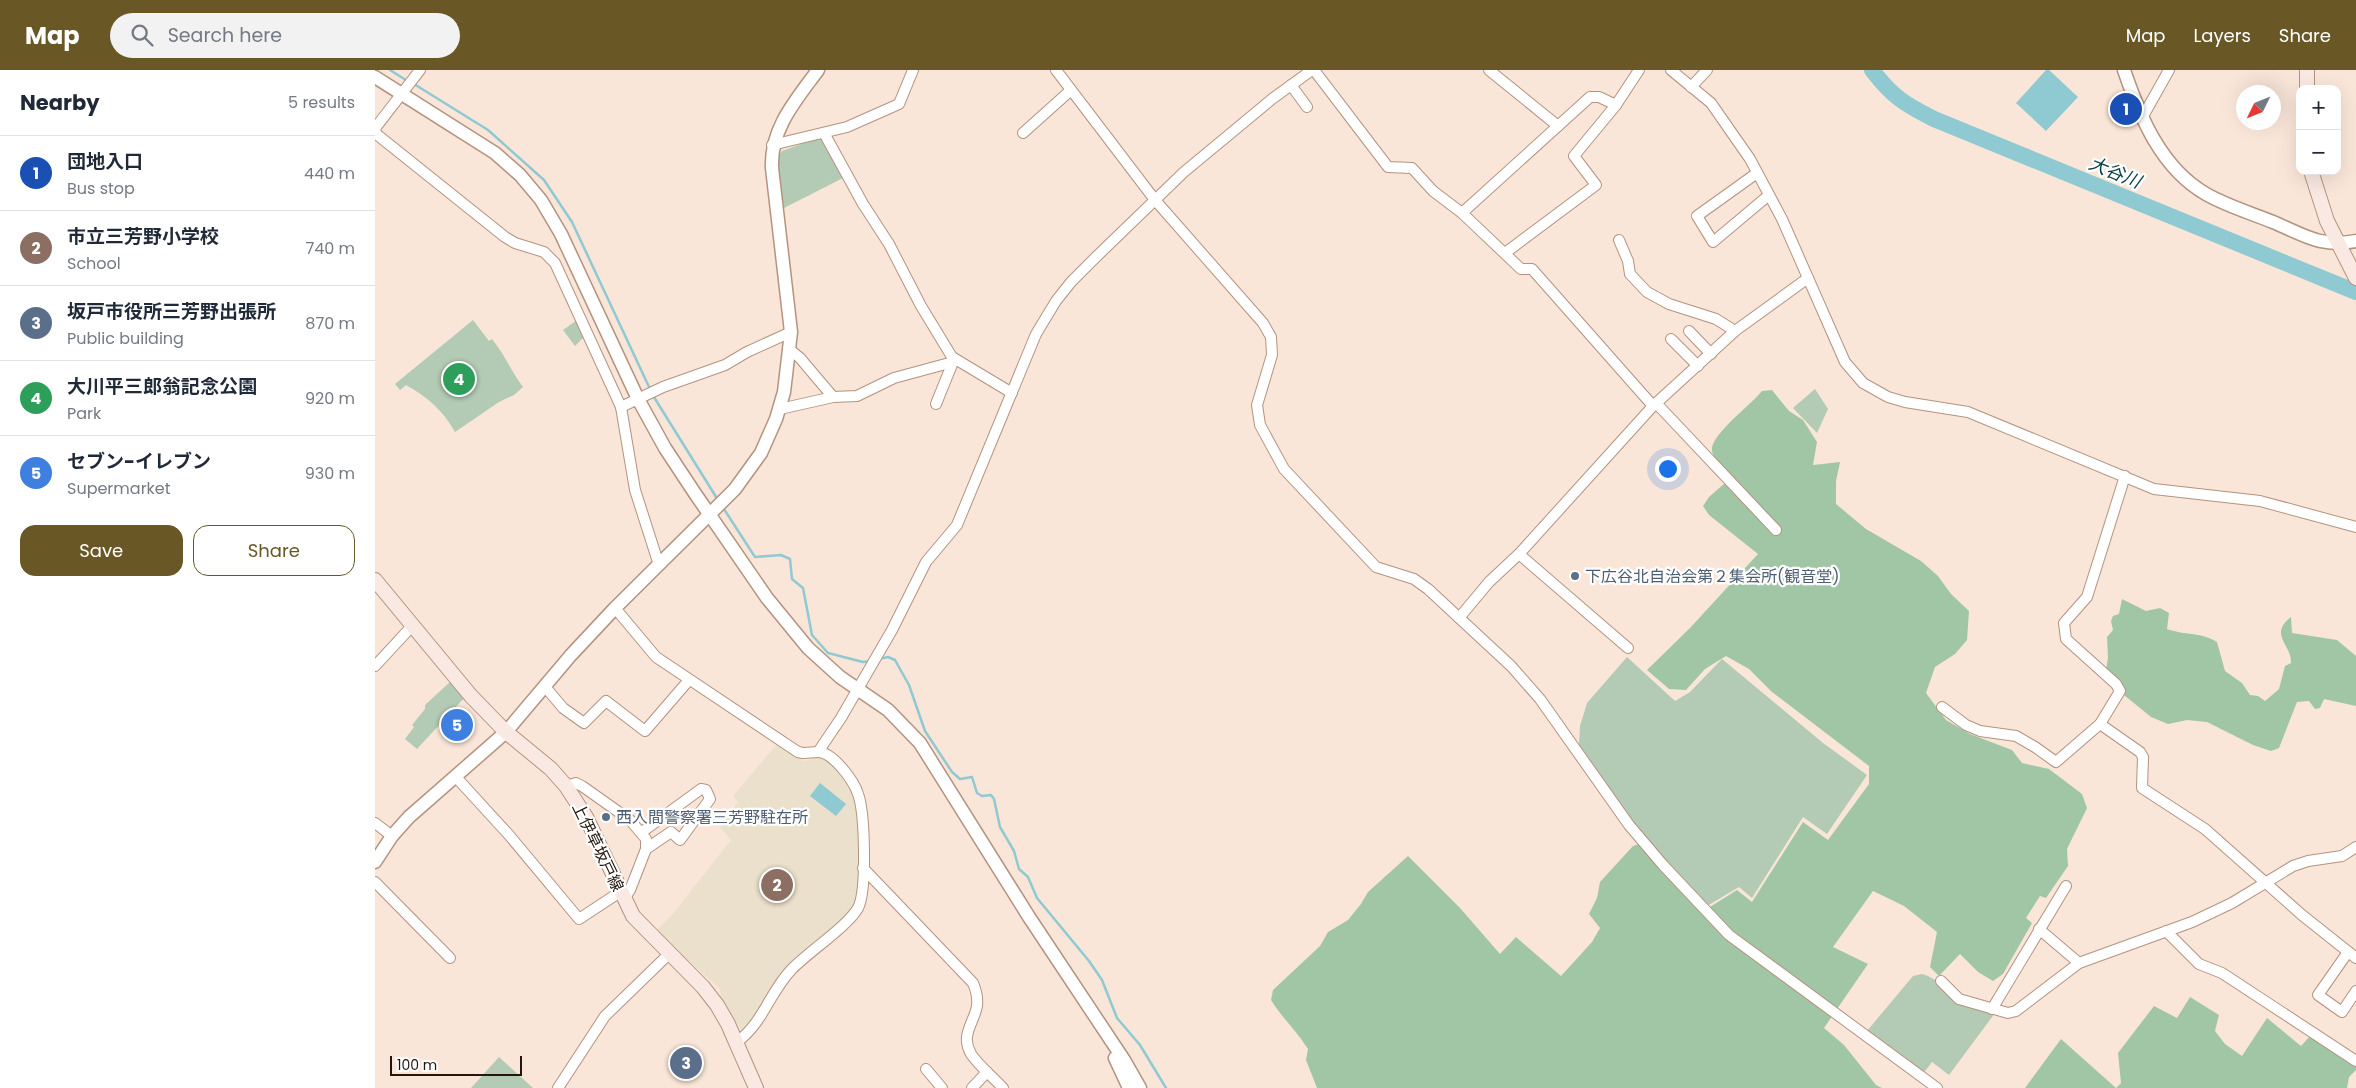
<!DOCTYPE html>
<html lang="en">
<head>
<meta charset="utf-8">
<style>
	:root { --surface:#fff; --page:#f2f2f3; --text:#1f2937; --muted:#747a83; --line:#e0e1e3; --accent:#695725 }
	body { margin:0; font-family:Poppins,"Noto Sans JP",sans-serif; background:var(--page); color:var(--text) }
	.controls { position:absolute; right:15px; top:15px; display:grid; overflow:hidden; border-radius:10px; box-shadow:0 5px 20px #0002 }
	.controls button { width:45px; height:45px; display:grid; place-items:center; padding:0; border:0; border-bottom:1px solid var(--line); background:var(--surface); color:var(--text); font:25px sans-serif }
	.compass { position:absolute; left:1861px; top:15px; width:45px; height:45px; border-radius:50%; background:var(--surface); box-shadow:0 5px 20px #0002; rotate:227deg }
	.scale { position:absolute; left:15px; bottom:12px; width:132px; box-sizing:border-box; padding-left:5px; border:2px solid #22160e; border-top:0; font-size:14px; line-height:18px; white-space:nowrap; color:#22160e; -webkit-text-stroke:4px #fff; paint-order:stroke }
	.you { position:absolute; left:1292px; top:398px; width:18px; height:18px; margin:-12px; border:4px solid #fff; border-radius:50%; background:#1a73e8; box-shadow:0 0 0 8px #1a73e833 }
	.badge { display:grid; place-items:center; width:32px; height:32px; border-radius:50%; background:var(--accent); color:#fff; font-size:16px; font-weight:700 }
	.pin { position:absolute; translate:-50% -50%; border:2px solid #fff; box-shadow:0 1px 5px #0006 }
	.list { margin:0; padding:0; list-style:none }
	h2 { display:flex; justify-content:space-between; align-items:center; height:65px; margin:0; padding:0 20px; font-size:21px }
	h2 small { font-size:16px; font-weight:400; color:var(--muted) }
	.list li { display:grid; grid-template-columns:32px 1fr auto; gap:15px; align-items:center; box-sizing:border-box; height:75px; padding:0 20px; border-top:1px solid var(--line) }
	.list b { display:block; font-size:19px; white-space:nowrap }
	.list p { margin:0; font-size:16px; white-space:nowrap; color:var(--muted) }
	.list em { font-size:16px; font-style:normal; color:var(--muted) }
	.actions { display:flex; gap:10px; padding:15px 20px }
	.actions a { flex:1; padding:11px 0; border:1px solid var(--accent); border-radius:15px; text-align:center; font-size:18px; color:var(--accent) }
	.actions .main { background:var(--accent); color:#fff }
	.icon { flex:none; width:28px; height:28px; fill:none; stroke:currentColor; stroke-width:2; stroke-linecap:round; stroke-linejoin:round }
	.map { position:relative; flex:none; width:1981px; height:1018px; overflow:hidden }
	header { display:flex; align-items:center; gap:30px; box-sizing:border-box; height:70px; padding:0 25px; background:var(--accent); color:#fff }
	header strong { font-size:24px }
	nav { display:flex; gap:28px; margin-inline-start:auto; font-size:18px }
	.search { width:350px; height:45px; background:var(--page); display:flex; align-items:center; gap:12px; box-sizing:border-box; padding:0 18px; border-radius:28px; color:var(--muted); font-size:19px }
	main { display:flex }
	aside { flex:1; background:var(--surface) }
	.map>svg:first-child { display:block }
	.education { fill:#eae0cb }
	.green { fill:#b3cab5 }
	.forest { fill:#a1c6a5 }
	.water { fill:#8fc9d2 }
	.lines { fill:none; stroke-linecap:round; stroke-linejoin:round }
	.stream { stroke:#8fc9d2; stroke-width:2.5 }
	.river { stroke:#8fc9d2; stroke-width:16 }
	.minor-casing { stroke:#b3937f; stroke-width:12 }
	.tertiary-casing { stroke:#b3937f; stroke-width:15 }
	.secondary-casing { stroke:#b3937f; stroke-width:16 }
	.minor { stroke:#fff; stroke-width:10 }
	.tertiary { stroke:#fff; stroke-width:12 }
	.secondary { stroke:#fae9e2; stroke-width:14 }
	.service-dot { fill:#5c6f8a; stroke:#fff; stroke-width:2 }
	.labels { text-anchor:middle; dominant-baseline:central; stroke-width:4.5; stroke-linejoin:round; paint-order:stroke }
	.service-label { font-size:16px; fill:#4e5e75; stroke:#fff; text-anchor:start }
	.street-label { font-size:16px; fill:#22160e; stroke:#fff }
	.water-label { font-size:18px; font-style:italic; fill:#083f46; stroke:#fff }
</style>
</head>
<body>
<header>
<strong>Map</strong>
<div class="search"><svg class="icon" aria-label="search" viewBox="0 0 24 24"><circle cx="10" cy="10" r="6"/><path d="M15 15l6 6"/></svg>Search here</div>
<nav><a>Map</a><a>Layers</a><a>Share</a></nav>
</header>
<main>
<aside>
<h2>Nearby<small>5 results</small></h2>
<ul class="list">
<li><span class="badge" style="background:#1a4fb4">1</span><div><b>団地入口</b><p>Bus stop</p></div><em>440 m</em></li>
<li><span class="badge" style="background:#8d6e63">2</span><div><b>市立三芳野小学校</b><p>School</p></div><em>740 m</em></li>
<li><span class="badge" style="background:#5c6f8a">3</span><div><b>坂戸市役所三芳野出張所</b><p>Public building</p></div><em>870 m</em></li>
<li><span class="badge" style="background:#2e9e5b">4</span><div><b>大川平三郎翁記念公園</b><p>Park</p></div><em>920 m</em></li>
<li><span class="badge" style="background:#3f7fe0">5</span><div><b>セブン-イレブン</b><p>Supermarket</p></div><em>930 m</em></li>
</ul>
<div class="actions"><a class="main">Save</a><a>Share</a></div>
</aside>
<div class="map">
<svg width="1981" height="1018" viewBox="0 0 1981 1018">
	<rect width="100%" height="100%" fill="#fae6d9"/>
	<polygon class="education" points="402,674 430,691 447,686 473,712 482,732 485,785 484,823 479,837 438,876 379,950 377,948 366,960 346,927 345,919 281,861 296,846 356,770 345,758 363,732 358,726"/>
	<g class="green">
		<polygon points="443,68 447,69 468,108 409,138 402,88 407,81"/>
		<path d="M98 250 114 271 117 269C130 285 136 301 148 317L139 325 124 332 80 362C68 340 52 327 31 315L25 320 20 314Z"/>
		<polygon points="202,250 209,267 200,276 188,260"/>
		<polygon points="1440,319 1453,339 1442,363 1418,338"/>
		<polygon points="1252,587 1300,631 1315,622 1347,589 1448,673 1492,705 1452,764 1428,747 1377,828 1364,817 1332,836 1263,760 1204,674 1205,656 1212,633"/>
		<polygon points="75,612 90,627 42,679 30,669 39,657 37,655 50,639 50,635"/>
		<polygon points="1547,904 1553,906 1620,943 1574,1005 1557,992 1548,1004 1492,961 1538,906"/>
		<polygon points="124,987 158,1018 96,1018"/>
	</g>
	<g class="forest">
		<path d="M1397 320 1414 341 1428 350 1442 372 1438 395 1465 392 1461 411V434L1491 459 1546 491 1563 506 1576 524 1594 541 1592 570 1580 584 1560 597 1551 623 1571 650 1595 664 1637 680 1647 693 1674 699 1707 724 1712 738 1692 779 1693 796 1671 828 1665 826 1651 848 1657 853 1628 904 1618 911 1603 902 1585 884 1564 906 1555 897 1562 862 1529 836 1498 821 1458 877 1493 894 1449 958 1469 975 1501 1015 1507 1018H942L931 990 933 979C922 961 907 948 896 930L898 920 945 876 953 862 973 850 986 834 993 822 1033 786 1085 838 1125 884 1141 867 1186 906 1217 872 1225 858 1214 844 1222 828 1225 812 1258 776 1264 774 1327 842 1362 820 1377 832 1428 752 1453 770 1494 714V696L1397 622 1374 599 1351 586 1330 599 1311 620 1294 619 1272 600 1315 558 1383 484 1334 445 1328 436 1334 427 1350 413C1350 391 1341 395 1337 381 1334 366 1377 334 1387 321Z"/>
		<path d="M1747 529 1771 541 1785 538 1794 543 1792 559C1812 566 1823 561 1842 572L1850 601 1867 613 1875 625 1883 626 1890 631 1904 619 1910 596 1916 593C1917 575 1893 565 1916 547L1917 563 1962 570 1981 586V636L1949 629 1945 638 1940 639 1934 631 1922 632 1904 678 1896 681 1878 675 1832 652 1812 650 1793 654 1776 647 1749 625 1743 610 1731 600 1733 588 1732 567 1738 560 1736 551 1738 546 1744 544Z"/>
		<polygon points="1815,927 1844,945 1840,961 1850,974 1867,986 1892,948 1926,976 1936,965 1981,994 1981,1000 1974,1007 1972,1018 1650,1018 1686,969 1741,1018 1746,1013 1743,983 1779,936 1802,948"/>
	</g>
	<g class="water">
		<polygon points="1671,0 1674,0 1703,27 1671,61 1641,33"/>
		<polygon points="445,713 471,734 461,746 435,726"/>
	</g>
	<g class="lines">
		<g class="stream">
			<polyline points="15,0 34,12"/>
			<polyline points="39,14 113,60 169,110 197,152 275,319"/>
			<polyline points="277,324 343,430"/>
			<polyline points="347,436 380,487 406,485 415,489 417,509 428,518 437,565 453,583 488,592 496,591"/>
			<polyline points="504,589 513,587 520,590 534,615 550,661 577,702 585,709 597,707 602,723 607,726 616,725 619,729 625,757 639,781 644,799 653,807 662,828 714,891 727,910 742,948 765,975 791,1018"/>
		</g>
		<path class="river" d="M1497 0C1517 26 1529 34 1559 49L1981 222"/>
		<g class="minor-casing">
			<g id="minor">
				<polyline points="681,0 780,130 888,253 896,267 897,285 882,335 885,355 909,399 1001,497 1039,509 1053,519 1136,596 1165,629 1254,755 1288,795 1354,865 1562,1018"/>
				<polyline points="939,0 1013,97 1037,98 1058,121 1087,143 1146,199 1157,199 1278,336"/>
				<polyline points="1114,0 1183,56"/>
				<polyline points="1296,0 1336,33 1375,89 1407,149 1470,292 1488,313 1513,327 1530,332 1593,342 1779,419 1885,431 1981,457"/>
				<polyline points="916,15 932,37"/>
				<polyline points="1316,17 1332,0"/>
				<polyline points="1767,48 1794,0"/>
				<polyline points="0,62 1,57 45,0"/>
				<polyline points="0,63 130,167 140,173 169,182 180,193 246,337 260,420 284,495"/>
				<polyline points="449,63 488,134 514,174 546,236 577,287 637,323"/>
				<polyline points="648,63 696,20"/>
				<polyline points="397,75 472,57 524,34 538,0"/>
				<polyline points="1382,103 1322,146 1338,172 1394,125"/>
				<polyline points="1087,143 1215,27 1224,27 1241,35"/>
				<polyline points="1244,170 1253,191 1255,204 1272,222 1294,234 1341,249 1360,261"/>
				<polyline points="1130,183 1221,115 1199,86 1241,35 1264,0"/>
				<polyline points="1314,261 1336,284"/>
				<polyline points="1296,269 1323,296"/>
				<polyline points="414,279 425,288 458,327 482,326 519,308 578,292"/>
				<polyline points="1281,333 1401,460"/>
				<polyline points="561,334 578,292 581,291"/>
				<polyline points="246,337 288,317 350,295 372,282 416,262"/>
				<polyline points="405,339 458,327"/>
				<polyline points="1750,406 1712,527 1689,553 1691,569 1741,614 1745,621 1725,654 1765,682 1768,687 1767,718 1830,759 1927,845 1981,888"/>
				<polyline points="1144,484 1253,578"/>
				<polyline points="240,538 281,587 423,682 428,683 443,682 466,648 517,560 551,492 582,455 661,264 681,231 696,212 722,186 809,102 897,29 937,0"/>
				<polyline points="1084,548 1114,512 1144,484 1278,336 1360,261 1433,208"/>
				<polyline points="0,596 38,555"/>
				<polyline points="172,619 188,638 209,653 231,631 270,661 314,610"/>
				<polyline points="1567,637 1591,655 1605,661 1641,666 1660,677 1681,692 1725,654"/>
				<polyline points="80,706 134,765 204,849 245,822"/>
				<polyline points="191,716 201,713 207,716 255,750 271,769 271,779 255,820 249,829"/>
				<polyline points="0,753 17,766"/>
				<polyline points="267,762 326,719 331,720 335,729 305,770 296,762 271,779"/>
				<path d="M488 798 598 913C601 920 603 927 602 936 599 953 585 965 596 984 604 996 618 1007 628 1018"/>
				<polyline points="0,812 75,888"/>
				<polyline points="1664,859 1704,893"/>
				<polyline points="1791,861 1824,894 1847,903 1981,991"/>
				<polyline points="1973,882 1943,925 1967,942 1981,921"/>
				<polyline points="1566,911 1584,929 1633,943 1641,941 1704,893 1817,852 1857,833 1918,796 1933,791 1967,786 1981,777"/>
				<polyline points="1617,939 1691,816"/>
				<path d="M362 972C388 953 395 922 416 900 432 883 473 856 483 838 492 821 490 743 483 724 479 711 458 682 443 682"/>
				<polyline points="551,999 567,1018"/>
				<polyline points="183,1018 230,946 294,884"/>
				<polyline points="597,1018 612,1002"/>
			</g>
		</g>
		<g class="tertiary-casing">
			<g id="tertiary">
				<path d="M1749 0C1765 47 1786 98 1831 124 1852 136 1876 143 1898 152 1929 165 1946 178 1981 171"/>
				<polyline points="0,7 120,83 145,105 166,130 186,164 263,329 290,378 319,422 392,528 433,578 465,607 513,640 545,673 654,847 749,990 765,1018"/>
				<path d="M0 792 17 766 34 747 131 662 196 585 240 538 360 419 386 383 401 349 409 322 416 262 397 98C395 59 421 30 443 0"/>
				<polyline points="740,988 754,1018"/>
			</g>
		</g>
		<g class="secondary-casing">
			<g id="secondary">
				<polyline points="1932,19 1932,0"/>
				<polyline points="1936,101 1952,151 1981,208"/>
				<polyline points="0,510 96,626 131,662 176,699 191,716 211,747 258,846 328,917 342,935 353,954 381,1018"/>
			</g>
		</g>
		<use href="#minor" class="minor"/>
		<use href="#tertiary" class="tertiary"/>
		<use href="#secondary" class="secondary"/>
	</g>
	<g class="service-dot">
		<circle cx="1200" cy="506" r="5"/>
		<circle cx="231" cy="747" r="5"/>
	</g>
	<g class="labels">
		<g class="service-label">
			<text x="1210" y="506">下広谷北自治会第２集会所(観音堂)</text>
			<text x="241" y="747">西入間警察署三芳野駐在所</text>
		</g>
		<g class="street-label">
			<text transform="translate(223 777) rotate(64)">上伊草坂戸線</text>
		</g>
		<g class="water-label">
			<text transform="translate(1740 102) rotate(22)">大谷川</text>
		</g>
	</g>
</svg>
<div class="controls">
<button>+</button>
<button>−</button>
</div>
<svg class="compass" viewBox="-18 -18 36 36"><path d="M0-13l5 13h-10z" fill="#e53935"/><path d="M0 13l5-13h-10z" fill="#747a83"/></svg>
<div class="scale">100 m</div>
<div class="you"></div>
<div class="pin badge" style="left:1751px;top:39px;background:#1a4fb4">1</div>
<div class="pin badge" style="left:402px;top:815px;background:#8d6e63">2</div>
<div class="pin badge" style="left:311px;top:993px;background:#5c6f8a">3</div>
<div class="pin badge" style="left:84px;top:309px;background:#2e9e5b">4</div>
<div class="pin badge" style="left:82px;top:655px;background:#3f7fe0">5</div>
</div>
</main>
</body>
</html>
